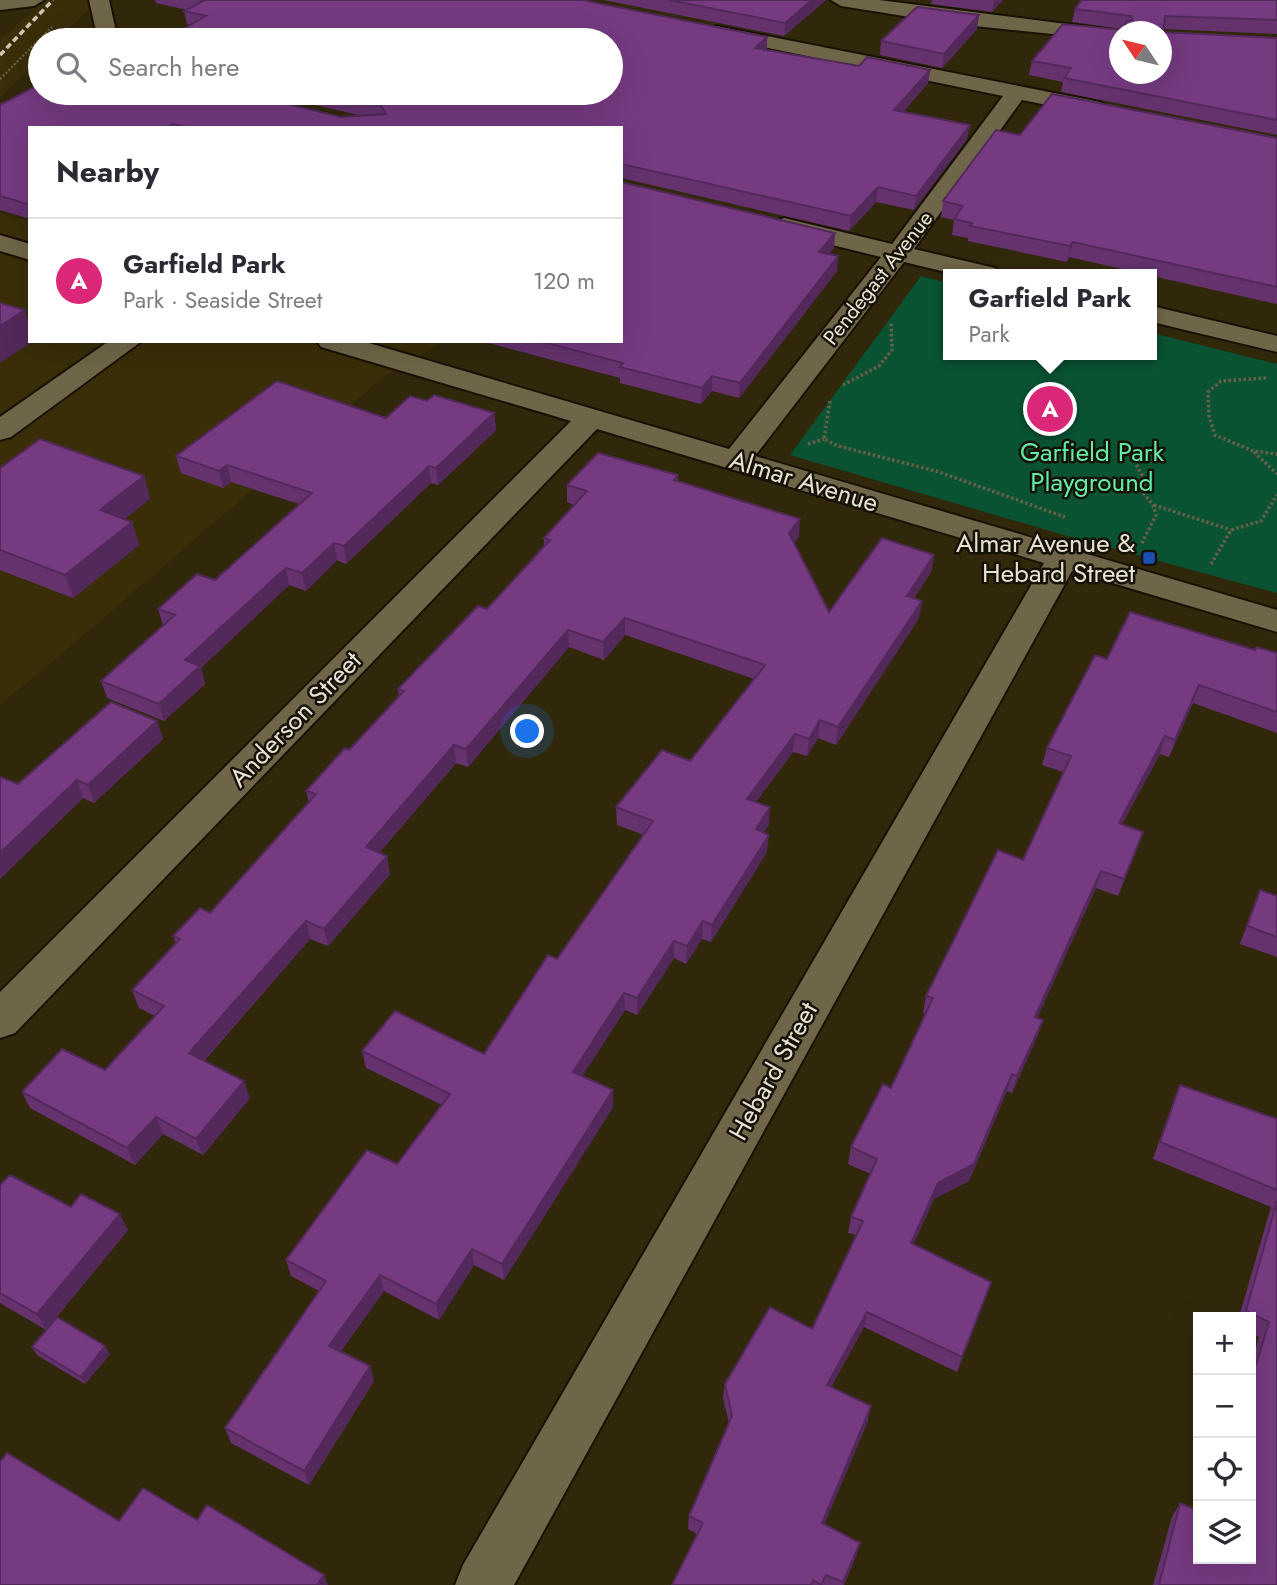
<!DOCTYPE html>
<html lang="en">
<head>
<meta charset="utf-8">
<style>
	:root { --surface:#fff; --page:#f7f7f7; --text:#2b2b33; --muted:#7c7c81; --line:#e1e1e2; --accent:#db2777 }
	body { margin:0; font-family:Jost,sans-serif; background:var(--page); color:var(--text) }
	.controls { position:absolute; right:21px; bottom:21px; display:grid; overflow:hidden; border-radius:0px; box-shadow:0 7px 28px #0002 }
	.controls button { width:63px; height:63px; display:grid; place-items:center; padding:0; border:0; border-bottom:2px solid var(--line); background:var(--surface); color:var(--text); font:35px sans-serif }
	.compass { position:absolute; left:1109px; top:21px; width:63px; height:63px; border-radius:50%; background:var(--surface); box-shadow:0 7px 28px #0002; rotate:305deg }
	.you { position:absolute; left:528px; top:732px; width:24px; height:24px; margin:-18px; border:5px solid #fff; border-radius:50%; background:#1a73e8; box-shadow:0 0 0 10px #1a73e833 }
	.badge { display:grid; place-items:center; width:46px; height:46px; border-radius:50%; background:var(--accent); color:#fff; font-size:23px; font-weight:700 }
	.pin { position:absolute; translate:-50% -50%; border:4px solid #fff; box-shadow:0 2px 7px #0006 }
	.popup { position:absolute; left:943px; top:269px; width:214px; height:91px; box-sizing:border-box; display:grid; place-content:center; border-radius:0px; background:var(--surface); filter:drop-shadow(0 2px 5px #0005); font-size:23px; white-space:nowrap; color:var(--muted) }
	.popup b { font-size:26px; color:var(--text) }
	.popup::after { content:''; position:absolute; left:50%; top:100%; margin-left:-14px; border:14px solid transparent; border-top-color:var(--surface) }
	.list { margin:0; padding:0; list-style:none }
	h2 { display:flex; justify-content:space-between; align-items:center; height:91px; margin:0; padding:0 28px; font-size:30px }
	h2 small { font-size:23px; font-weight:400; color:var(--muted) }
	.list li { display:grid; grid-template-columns:46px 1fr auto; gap:21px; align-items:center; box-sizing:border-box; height:126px; padding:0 28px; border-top:2px solid var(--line) }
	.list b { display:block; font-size:26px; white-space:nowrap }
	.list p { margin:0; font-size:23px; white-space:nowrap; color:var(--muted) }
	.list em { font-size:23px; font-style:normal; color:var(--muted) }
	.icon { flex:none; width:38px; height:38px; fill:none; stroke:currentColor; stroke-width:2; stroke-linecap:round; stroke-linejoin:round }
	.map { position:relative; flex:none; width:1277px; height:1585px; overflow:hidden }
	.search { position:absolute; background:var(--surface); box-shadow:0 7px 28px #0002; left:28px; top:28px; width:595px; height:77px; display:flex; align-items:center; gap:18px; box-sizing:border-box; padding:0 24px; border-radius:38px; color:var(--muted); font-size:26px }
	.panel { position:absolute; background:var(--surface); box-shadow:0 7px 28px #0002; left:28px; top:126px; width:595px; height:217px; border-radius:0px }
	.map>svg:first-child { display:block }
	.built { fill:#392e08 }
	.green { fill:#095333 }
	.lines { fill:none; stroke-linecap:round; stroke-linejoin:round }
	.minor-casing { stroke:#191000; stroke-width:4 }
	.path-far1 { stroke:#686048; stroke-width:2.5; stroke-dasharray:2 2; stroke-linecap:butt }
	.path { stroke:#686048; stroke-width:3.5; stroke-dasharray:2.5 2.5; stroke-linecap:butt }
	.minor { fill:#6f6548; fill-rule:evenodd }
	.rail { stroke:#ccc6b4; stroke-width:3.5; stroke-dasharray:6 3.5; stroke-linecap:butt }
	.wall { fill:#65326e }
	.shaded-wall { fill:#52295a }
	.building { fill:#753a80; stroke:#52295a; stroke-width:2; fill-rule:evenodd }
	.transit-dot { fill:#1a4fb4; stroke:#151106; stroke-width:2.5 }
	.labels { text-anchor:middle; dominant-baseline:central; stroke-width:5; stroke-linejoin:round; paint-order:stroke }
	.far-street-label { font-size:21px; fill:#e8e2d2; stroke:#151106 }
	.park-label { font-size:26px; fill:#63eca6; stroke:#151106 }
	.street-label { font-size:26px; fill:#e8e2d2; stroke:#151106 }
	.poi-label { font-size:26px; fill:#e8e2d2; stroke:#151106; text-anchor:end }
</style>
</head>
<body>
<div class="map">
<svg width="1277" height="1585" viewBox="0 0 1277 1585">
	<rect width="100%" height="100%" fill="#31280c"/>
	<g class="built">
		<polygon points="46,0 98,0 57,40 40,40 40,57 0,97 0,39"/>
		<polygon points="0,213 30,222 30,341 445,341 386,375 44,669 0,704"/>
	</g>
	<polygon class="green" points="921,276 948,283 948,355 1152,355 1152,333 1277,364 1277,593 1074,538 790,455"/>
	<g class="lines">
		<g class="minor-casing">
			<g id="minor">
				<polygon points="0,0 44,0 34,6 0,10"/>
				<polygon points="89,0 109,0 118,40 98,40"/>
				<polygon points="831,0 879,0 1128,32 1120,32 1120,41 954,24 841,6"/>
				<polygon points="716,26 1100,102 1111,109 1100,116 1022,100 914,249 995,268 999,274 954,274 904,262 755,456 1277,610 1277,632 1072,571 514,1585 455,1585 463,1565 1044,563 597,429 15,1033 0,1038 0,992 571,421 321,347 317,341 362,341 729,449 881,257 775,231 771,226 775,221 784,218 892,244 1003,96 709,36 706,32"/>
				<polygon points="0,235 30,244 30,260 0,251"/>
				<polygon points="1152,306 1277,336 1277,352 1152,322"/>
				<polygon points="109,341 142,341 11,437 0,440 0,417"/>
			</g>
		</g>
		<polyline class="path-far1" points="0,79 52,27"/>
		<g class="path">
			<polyline points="1266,378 1221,381 1208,392 1209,416 1215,435 1253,451 1277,454"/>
			<polyline points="843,385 879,366 892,350 891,323"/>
			<polyline points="830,401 824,439 838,446 936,471 1065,517"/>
			<polyline points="1129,442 1128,449 1143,477 1143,493 1153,505 1156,515 1141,545"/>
			<polyline points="808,444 824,439"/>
			<polyline points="1254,452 1277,474"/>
			<polyline points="1154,505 1231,530"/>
			<polyline points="1211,564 1231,530 1261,521 1277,495"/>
		</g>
		<use href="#minor" class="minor"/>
		<polyline class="rail" points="0,55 53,0"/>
	</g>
	<g class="wall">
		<polygon points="155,0 582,0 767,50 859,66 930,70 928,83 903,112 967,139 914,210 876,202 849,231 621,178 621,128 30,128 30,219 0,210 0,105 341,117 362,116 265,93 611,93 191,25 187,24 184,11 187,10 156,3"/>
		<polygon points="604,0 826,0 784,36"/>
		<polygon points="932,0 1003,0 992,12 931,4"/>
		<polygon points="1277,0 1277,34 1164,29 1163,32 1277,38 1277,135 1061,92 1063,82 1029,75 1032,61 1123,30 1123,29 1072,22 1075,9"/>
		<polygon points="979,15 977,29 942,68 880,55 881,41"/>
		<polygon points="1020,135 1277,138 1277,304 1152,276 1152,274 1144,274 1069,257 1067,262 968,241 968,238 952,235 954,220 941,217 943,201"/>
		<polygon points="834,248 829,254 837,271 739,398 712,391 701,404 620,383 620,378 481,341 621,341"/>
		<polygon points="427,401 494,413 496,430 438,485 431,483 346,564 337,560 306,591 289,585 201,668 205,684 164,721 107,698 101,681 163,626 158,609 215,580 299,504 231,482 223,488 181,473 176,456 386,418"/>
		<polygon points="0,468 144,476 150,499 124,519 132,522 139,545 73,598 0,570"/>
		<polygon points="678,475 678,481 799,536 794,543 829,612 934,555 931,572 914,598 919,618 836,745 818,738 807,756 793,752 756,802 769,825 764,832 767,852 711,942 702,939 686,964 674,958 637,1015 625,1010 582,1076 613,1090 613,1107 504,1280 474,1265 439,1320 384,1291 341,1351 370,1366 374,1381 309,1485 231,1443 225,1428 319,1291 291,1276 286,1260 397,1164 442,1105 366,1068 362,1051 484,1054 557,959 644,835 617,825 616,807 690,761 754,679 625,635 604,660 569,647 468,767 456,763 379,853 390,874 328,946 310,939 204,1061 250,1098 203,1155 163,1134 135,1165 30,1108 22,1092 105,1070 155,1016 139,1008 132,990 176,944 173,936 210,913 309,802 306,791 349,750 399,697 398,689 487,609 544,546 544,538 574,505 567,502 567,485"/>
		<polygon points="1255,650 1277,653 1277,733 1193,703 1169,757 1160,754 1122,824 1137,849 1118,896 1096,888 1037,1018 1043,1020 1037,1037 1012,1093 1007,1091 969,1181 934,1199 913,1244 991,1282 957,1372 864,1327 831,1387 868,1421 824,1524 860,1543 856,1556 844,1585 672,1585 697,1534 688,1529 689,1516 729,1423 723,1398 725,1384 812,1329 856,1235 848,1233 851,1217 871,1174 848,1164 851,1147 891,1088 925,1014 923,1013 926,996 1023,860 1063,772 1042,765 1047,748 1107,659"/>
		<polygon points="157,721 163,739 94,803 83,798 0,879 0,777 18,784"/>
		<polygon points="1260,890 1277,896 1277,957 1240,944"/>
		<polygon points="1180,1085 1277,1119 1277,1585 1153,1585 1172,1517 1180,1503 1251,1559 1251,1365 1259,1337 1251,1333 1251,1317 1239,1317 1271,1207 1153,1159 1173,1102"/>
		<polygon points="0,1185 71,1207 128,1230 46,1330 0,1303"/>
		<polygon points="32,1347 110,1354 85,1384 37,1355"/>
	</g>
	<g class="shaded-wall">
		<polygon points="812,0 826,0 784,36 785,23"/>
		<polygon points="994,0 1003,0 992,12"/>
		<polygon points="979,15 977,29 942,68 944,54"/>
		<polygon points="767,37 767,51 755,48"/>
		<polygon points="930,70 928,83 893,124 894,110"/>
		<polygon points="970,125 967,139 914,210 916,196"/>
		<polygon points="878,187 876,202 849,231 851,216"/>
		<polygon points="835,233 834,248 817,267 819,252"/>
		<polygon points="1073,242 1069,257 1067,262 1070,246"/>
		<polygon points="838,256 837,271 739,398 740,383"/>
		<polygon points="25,310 30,328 30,341 33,341 0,363 0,326"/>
		<polygon points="712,376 712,391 701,404 702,388"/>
		<polygon points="494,413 496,430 438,485 436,468"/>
		<polygon points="227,465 231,482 223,488 219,471"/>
		<polygon points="429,466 431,483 346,564 344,546"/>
		<polygon points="144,476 150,499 107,533 100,510"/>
		<polygon points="800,519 799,536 787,551 789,533"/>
		<polygon points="132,522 139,545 73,598 65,575"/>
		<polygon points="334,543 337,560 306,591 302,573"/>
		<polygon points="934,555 931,572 904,614 907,596"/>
		<polygon points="286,568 289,585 201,668 205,684 164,721 159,704 185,660"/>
		<polygon points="922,601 919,618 836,745 838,727"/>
		<polygon points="625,618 625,635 604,660 603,642"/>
		<polygon points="568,630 569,647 468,767 466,749"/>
		<polygon points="1199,685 1193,703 1169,757 1175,740"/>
		<polygon points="820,720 818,738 807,756 809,739"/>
		<polygon points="157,721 163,739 94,803 88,785"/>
		<polygon points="795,734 793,752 745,816 747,799"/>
		<polygon points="1165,736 1160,754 1113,841 1119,823"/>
		<polygon points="454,745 456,763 369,865 366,847"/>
		<polygon points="77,780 83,798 0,879 0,853"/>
		<polygon points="770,807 769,825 754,846 756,829"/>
		<polygon points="1143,832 1137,849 1118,896 1124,879"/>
		<polygon points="769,835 767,852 711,942 712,925"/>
		<polygon points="387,856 390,874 328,946 324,929"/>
		<polygon points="1101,871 1096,888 1030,1034 1035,1017"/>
		<polygon points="306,921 310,939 195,1070 189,1053"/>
		<polygon points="703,921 702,939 686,964 687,946"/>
		<polygon points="674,941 674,958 637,1015 637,998"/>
		<polygon points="624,993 625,1010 574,1089 573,1072"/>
		<polygon points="1043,1020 1037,1037 1012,1093 1017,1076"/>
		<polygon points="1012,1074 1007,1091 969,1181 934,1199 907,1259 911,1243 938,1183"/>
		<polygon points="244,1081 250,1098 203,1155 196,1139"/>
		<polygon points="613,1090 613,1107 504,1280 502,1264"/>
		<polygon points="156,1117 163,1134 135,1165 127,1148"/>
		<polygon points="120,1214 128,1230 46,1330 37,1314"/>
		<polygon points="472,1249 474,1265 439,1320 436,1304"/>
		<polygon points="380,1275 384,1291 334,1361 329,1346"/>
		<polygon points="991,1282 986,1298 957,1372 962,1357"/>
		<polygon points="867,1312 864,1327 824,1399 827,1385"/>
		<polygon points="105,1346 110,1354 85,1384 81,1377"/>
		<polygon points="370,1366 374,1381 309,1485 304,1471"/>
		<polygon points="871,1406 868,1421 819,1537 822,1523"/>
		<polygon points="860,1543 856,1556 844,1585 843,1585"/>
		<polygon points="324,1575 328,1585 317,1585"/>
	</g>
	<g class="building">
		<polygon points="199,0 582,0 767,37 755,48 859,66 867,57 930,70 894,110 970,125 916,196 878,187 851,216 621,164 621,128 192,128 173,124 166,128 30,128 30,205 0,196 0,105 40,84 40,93 242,93 341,117 386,114 381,106 322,93 611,93 611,40 164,40 206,16 184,11 203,1"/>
		<polygon points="669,0 812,0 785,23"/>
		<path d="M1082 0H1277V20L1165 16 1163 32 1277 38V120L1064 78 1071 68 1032 61 1063 24 1123 30 1126 21 1133 20 1131 16 1075 9ZM1119 32H1161V74H1119Z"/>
		<polygon points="917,7 979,15 944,54 881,41"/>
		<polygon points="1052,94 1277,138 1277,287 1073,242 1070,246 970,226 972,223 954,219 963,206 943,201 996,130 1020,135"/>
		<polygon points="621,182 835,233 819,252 838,256 740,383 712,376 702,388 620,367 623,363 539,341 621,341"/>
		<polygon points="0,303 25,310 0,326"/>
		<polygon points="277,381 386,418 410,396 427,401 434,395 494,413 436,468 429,466 344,546 334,543 302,573 286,568 185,660 200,666 159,704 101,681 175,615 158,609 197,574 215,580 312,493 227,465 219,471 176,456"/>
		<polygon points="40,439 144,476 100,510 132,522 65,575 0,550 0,468"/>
		<polygon points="598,453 678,475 674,480 800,519 789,533 829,612 882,538 934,555 907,596 922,601 838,727 820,720 809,739 795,734 747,799 770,807 756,829 769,835 712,925 703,921 687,946 674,941 637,998 624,993 573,1072 613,1090 502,1264 472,1249 436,1304 380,1275 329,1346 370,1366 304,1471 225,1428 326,1281 286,1260 367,1150 397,1164 450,1094 362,1051 395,1011 484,1054 548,955 557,959 653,821 616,807 662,750 690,761 765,665 625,618 603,642 568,630 466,749 454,745 366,847 387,856 324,929 306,921 189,1053 244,1081 196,1139 156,1117 127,1148 22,1092 62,1049 105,1070 164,1006 132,990 180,939 173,936 200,908 210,913 316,794 306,791 345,748 349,750 404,691 398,689 478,606 487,609 550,540 544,538 587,491 567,485"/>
		<polygon points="1130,612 1255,650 1257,647 1277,653 1277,712 1199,685 1175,740 1165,736 1119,823 1143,832 1124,879 1101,871 1035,1017 1043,1020 1017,1076 1012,1074 974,1164 938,1183 911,1243 991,1282 962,1357 867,1312 827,1385 871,1406 822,1523 860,1543 843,1582 826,1575 821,1585 813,1580 811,1585 672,1585 703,1523 689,1516 732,1416 725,1384 770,1307 812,1329 863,1221 851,1217 877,1159 851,1147 883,1084 891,1088 933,998 926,996 998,850 1023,860 1071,756 1047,748 1095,655 1107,659"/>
		<polygon points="111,702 157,721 88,785 77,780 0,853 0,777 18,784"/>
		<polygon points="1260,890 1277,896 1277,937 1247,926"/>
		<polygon points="1180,1085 1277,1119 1277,1190 1160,1142"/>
		<polygon points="10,1175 71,1207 81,1194 120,1214 37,1314 0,1293 0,1185"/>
		<polygon points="1277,1201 1277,1585 1159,1585 1180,1503 1198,1511 1198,1559 1251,1559 1251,1381 1269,1322 1246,1311"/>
		<polygon points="57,1317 105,1346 81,1377 32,1347"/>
		<polygon points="7,1453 119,1521 143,1488 197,1520 207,1505 324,1575 317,1585 0,1585 0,1462"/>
	</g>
	<rect class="transit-dot" x="1142" y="551" width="14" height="14" rx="3.5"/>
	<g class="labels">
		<g class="far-street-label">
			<text transform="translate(878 278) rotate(-52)">Pendegast Avenue</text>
		</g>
		<g class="park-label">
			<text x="1092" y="452">Garfield Park<tspan x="1092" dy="30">Playground</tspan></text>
		</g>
		<g class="street-label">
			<text transform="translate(804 481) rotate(17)">Almar Avenue</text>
			<text transform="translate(295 719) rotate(-46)">Anderson Street</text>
			<text transform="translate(773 1071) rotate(-61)">Hebard Street</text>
		</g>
		<g class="poi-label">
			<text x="1135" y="543">Almar Avenue &amp;<tspan x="1135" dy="30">Hebard Street</tspan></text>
		</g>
	</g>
</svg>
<div class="controls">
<button>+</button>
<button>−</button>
<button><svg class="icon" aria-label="locate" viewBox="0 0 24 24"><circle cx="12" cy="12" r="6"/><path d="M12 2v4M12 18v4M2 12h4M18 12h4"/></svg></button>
<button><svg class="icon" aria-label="layers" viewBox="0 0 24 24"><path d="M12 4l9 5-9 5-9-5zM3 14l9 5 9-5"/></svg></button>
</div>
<svg class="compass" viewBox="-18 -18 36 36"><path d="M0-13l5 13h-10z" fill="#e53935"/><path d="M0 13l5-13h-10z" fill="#7c7c81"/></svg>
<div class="you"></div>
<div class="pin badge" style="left:1050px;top:409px">A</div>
<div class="popup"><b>Garfield Park</b>Park</div>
<div class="search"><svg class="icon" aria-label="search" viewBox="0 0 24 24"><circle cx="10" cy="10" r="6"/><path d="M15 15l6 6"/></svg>Search here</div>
<section class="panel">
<h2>Nearby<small></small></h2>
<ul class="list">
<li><span class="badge">A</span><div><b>Garfield Park</b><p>Park · Seaside Street</p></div><em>120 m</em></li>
</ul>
</section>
</div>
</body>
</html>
